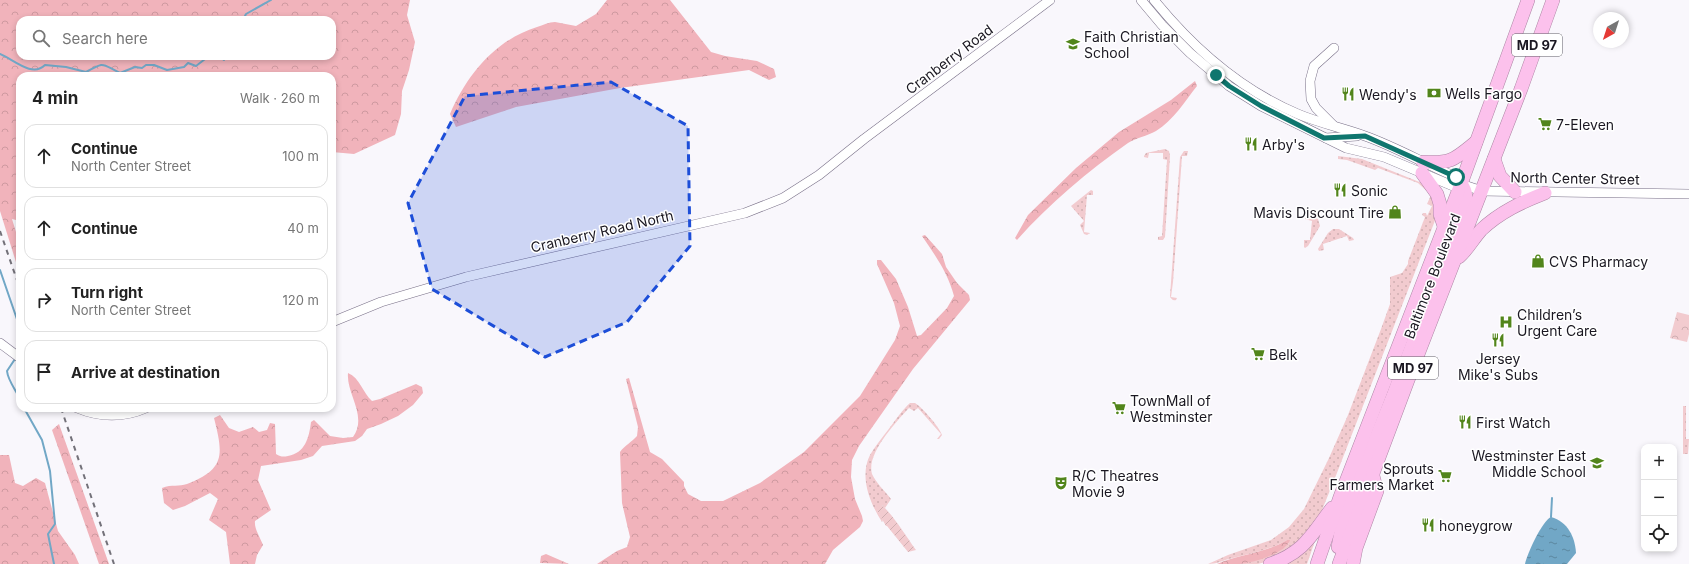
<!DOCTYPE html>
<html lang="en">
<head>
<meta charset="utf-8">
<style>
	:root { --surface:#fff; --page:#f6f6f6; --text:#222; --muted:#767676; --line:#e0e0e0 }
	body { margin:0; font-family:Inter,sans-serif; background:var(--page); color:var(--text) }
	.controls { position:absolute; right:12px; bottom:12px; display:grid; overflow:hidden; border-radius:8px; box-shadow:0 2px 6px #0003 }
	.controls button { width:36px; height:36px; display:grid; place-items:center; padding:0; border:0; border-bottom:1px solid var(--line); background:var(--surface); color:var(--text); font:20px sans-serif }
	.compass { position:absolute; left:1593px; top:12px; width:36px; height:36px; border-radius:50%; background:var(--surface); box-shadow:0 2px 6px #0003; rotate:219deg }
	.stop { position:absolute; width:12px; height:12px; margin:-9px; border:3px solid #0f766e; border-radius:50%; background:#fff }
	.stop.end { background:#0f766e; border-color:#fff; box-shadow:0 1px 4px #0008 }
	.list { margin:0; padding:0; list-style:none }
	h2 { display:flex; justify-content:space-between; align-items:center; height:52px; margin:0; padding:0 16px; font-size:17px }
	h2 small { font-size:13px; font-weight:400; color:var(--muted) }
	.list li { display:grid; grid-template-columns:26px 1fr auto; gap:12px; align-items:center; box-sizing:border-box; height:64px; margin:0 8px 8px; padding:0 8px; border:1px solid var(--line); border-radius:12px }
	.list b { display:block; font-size:15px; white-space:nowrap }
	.list p { margin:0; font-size:13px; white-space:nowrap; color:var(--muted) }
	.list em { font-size:13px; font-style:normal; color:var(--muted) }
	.icon { flex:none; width:22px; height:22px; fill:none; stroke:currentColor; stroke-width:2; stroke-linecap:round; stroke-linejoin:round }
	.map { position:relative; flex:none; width:1689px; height:564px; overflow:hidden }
	.search { position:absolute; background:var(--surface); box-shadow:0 2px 6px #0003; left:16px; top:16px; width:320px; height:44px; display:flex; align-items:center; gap:10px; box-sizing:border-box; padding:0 14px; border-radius:12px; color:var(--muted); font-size:15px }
	.panel { position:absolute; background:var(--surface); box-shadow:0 2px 6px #0003; left:16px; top:72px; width:320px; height:340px; border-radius:12px }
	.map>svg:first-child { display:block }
	.grass { fill:url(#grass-dots) }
	.forest { fill:url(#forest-crowns); fill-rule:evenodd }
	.park { fill:url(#park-crowns) }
	.garden { fill:url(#garden-furrows) }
	.water { fill:url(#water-ripples) }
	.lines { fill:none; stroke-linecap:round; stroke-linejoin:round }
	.stream { stroke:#71a7c6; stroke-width:2 }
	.minor-casing { stroke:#786f87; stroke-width:10 }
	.highway-casing { stroke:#ad86a5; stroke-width:14 }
	.minor { stroke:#fff; stroke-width:9 }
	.highway { stroke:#fcc1ec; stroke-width:13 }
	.rail { stroke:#737179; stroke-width:2; stroke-dasharray:5 5; stroke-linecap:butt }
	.route { stroke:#0f766e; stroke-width:5 }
	.marked { fill:#1d4ed8; fill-opacity:0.2; stroke:#1d4ed8; stroke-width:3; stroke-dasharray:8 5; stroke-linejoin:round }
	.labels { text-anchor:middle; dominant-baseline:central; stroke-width:3; stroke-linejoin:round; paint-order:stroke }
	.shield { fill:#fff; stroke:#5f5d64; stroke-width:1 }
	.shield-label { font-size:13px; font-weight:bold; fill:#1b1822 }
	.poi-label { font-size:14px; fill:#1b1822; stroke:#fff; text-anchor:start }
	.street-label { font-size:14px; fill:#1b1822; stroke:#fff }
</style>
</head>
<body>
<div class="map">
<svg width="1689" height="564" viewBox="0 0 1689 564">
	<defs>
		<pattern id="grass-dots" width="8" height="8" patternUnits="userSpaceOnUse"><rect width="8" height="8" fill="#f2cbcf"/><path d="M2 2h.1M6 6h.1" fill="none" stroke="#cfaeb1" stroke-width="1.8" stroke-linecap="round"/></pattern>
		<pattern id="forest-crowns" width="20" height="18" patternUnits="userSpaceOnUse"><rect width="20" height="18" fill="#f1b3bb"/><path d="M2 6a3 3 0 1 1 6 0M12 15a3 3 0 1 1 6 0" fill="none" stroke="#ce99a0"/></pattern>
		<pattern id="park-crowns" width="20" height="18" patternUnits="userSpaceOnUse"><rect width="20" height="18" fill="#f2cbcf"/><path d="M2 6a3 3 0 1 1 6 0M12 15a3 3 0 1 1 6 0" fill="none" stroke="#cfaeb1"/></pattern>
		<pattern id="garden-furrows" width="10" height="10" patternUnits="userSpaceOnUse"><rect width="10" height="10" fill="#f2cbcf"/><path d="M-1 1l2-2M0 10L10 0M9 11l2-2" fill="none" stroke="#cfaeb1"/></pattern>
		<pattern id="water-ripples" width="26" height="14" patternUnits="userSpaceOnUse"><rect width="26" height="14" fill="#71a7c6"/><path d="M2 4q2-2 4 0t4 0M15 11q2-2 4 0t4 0" fill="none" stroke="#5c87a0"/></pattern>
	</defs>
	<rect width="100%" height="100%" fill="#f9f7fc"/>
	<g class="grass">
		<polygon points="1165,149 1169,151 1170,156 1165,237 1163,240 1158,240 1158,237 1162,236 1167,160 1163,159 1163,153 1149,153 1148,158 1144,157 1144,156 1146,153"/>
		<path d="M1184 151H1188L1187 156H1182L1173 282 1171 297 1177 298 1176 300C1173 301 1171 299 1170 296L1180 157Z"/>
		<path d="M1338 156 1362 159 1422 183 1433 197 1436 218 1335 478 1320 515 1306 537 1269 561 1258 564H1241C1259 559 1276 556 1289 543L1287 540C1270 550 1249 554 1229 559 1221 561 1217 564 1208 564L1228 555 1271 540 1289 527 1304 509 1329 458 1348 415 1381 329 1390 304V277L1402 273 1408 264V261L1425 217 1422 215 1423 213H1426L1427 216 1432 206 1427 204 1431 195 1418 183 1378 168 1375 170 1347 160 1338 159Z"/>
		<polygon points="1091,190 1093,191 1093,195 1087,195 1084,232 1090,233 1087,235 1084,234 1080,225 1084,221 1071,206"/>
		<polygon points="1309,213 1318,219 1320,226 1308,246 1305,248 1304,247 1304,240 1310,240 1312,221 1305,219"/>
		<polygon points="1333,229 1339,229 1353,238 1354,240 1349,241 1347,236 1323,244 1324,250 1319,251 1318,249 1328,233"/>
		<path d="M910 403H915C922 407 940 428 942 435L939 439H937L941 434 918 408 914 411 909 408C896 422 866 454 872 474 876 483 885 491 891 499L885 508 882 505 877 510 883 520 882 522C870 503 859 477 870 455 875 446 882 438 888 430 895 421 902 410 910 403Z"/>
		<polygon points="1683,406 1686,406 1686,439 1689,439 1688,454 1683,454"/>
		<polygon points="1315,541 1307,564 1279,564"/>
	</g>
	<g class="forest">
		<path d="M0 0H410L407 15 415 42 409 70 402 91 401 114 395 135 354 154 332 152V76H20V221L12 219 20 245V275L0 211ZM20 20H332V56H20Z"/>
		<path d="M607 0H670L711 52 725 56 757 61 774 69 776 77 769 80 749 70 620 88 516 107 456 127 450 114C467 75 495 40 537 27 543 25 549 22 555 22 562 23 569 25 576 26L596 14Z"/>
		<path d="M1195 81 1197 86C1185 101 1173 121 1156 131 1147 136 1136 138 1128 143 1088 171 1050 203 1017 240L1015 238 1028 215 1076 168 1119 132 1171 100Z"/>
		<path d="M925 235 942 254 946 267 957 283 969 295 970 300 913 369 859 446 852 460 851 477 855 499 862 516 863 521 860 527 833 550 825 564H597L617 551 627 547 630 537 622 503 620 452C625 445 632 442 637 436L638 427 626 379 629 378 650 452 662 459 684 482V486L688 494 701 501H723L760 483 804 452 860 396 895 340 900 326 894 303 877 264V260H881L896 279 908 307 917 336 921 335 947 308 954 296C948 273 935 255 922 236Z"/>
		<path d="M348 373C360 378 363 393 372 401L380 399 416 384 422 387 423 393 413 405 398 416 381 424 367 429 362 436 355 441 322 446 313 456 301 460 261 466 258 480 271 510 255 521C254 529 260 537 263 545L257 555 255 564H230L226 532 209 520 218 499 210 493 185 506 173 510 164 503 162 488C172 484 179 487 187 484 226 469 223 454 214 418L220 415 229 428 239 432 253 427 259 432 267 430 270 423 275 424 276 454C281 457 283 457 288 456 305 453 309 438 311 422L314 420 330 436 343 438 353 437C368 416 346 394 348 373Z"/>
		<polygon points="59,424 109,564 99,564 52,430"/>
		<polygon points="0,455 9,455 15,483 23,486 36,478 45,483 58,531 75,555 79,564 0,564"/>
		<path d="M1287 540H1290C1287 553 1252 563 1240 564 1232 564 1225 564 1217 564 1240 554 1266 553 1287 540Z"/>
		<polygon points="546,554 569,564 540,563 541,556"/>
	</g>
	<polygon class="park" points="1677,312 1689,315 1689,334 1687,342 1670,338"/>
	<path class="garden" d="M878 503C887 505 910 542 916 550L908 552 887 526H886L875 507Z"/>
	<path class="water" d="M1551 517C1568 522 1575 537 1576 553L1567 564H1525C1527 554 1542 521 1551 517Z"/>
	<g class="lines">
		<g class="stream">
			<polyline points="243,20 246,14 271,0"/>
			<path d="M0 54C13 59 32 78 45 65L66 67 86 72C106 61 101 64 120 73L135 67 142 68 146 65H154L167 70 184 67 188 63 196 66 209 56"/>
			<polyline points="218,56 224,60 225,56"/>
			<polyline points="0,270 20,328"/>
			<polyline points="18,353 20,348"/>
			<path d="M15 359 7 371C8 381 16 390 20 399"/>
			<polyline points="24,408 42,440 50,471 55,524 48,534 54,564"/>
			<polyline points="1551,517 1552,498"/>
		</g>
		<g class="minor-casing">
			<g id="minor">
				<polyline points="1141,0 1162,25 1190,53 1229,86 1261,106 1346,148 1384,157 1453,186 1461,184 1482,191 1689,194"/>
				<path d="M1154 0C1193 48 1241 90 1298 114 1319 123 1343 128 1365 136 1396 147 1425 164 1456 177L1461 184"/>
				<polyline points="1333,125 1316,108 1311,99 1310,81 1314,66 1334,48"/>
				<polyline points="1326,138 1357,136"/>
				<polyline points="332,322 381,302 466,277 745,213 783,198 819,175 864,139 1050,0"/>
				<polyline points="0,343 20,358"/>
				<path d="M77 408C101 418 123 418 146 408"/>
			</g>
		</g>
		<g class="highway-casing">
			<g id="highway">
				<polyline points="1494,159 1500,176 1515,192"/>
				<path d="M1423 162C1452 164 1455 159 1476 142"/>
				<polyline points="1422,173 1437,194 1440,204 1440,214 1444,226"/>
				<path d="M1459 257C1468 249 1473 239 1481 230 1500 212 1522 202 1545 193"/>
				<path d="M1338 547 1344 517 1393 396 1463 211C1466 200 1468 193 1461 184"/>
				<path d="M1270 564C1304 553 1312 534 1332 508"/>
				<polyline points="1317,564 1340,497 1461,184 1528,0"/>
				<polyline points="1339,564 1408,380 1521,89 1553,0"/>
				<polyline points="1353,564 1356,548 1377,491 1373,476"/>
			</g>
		</g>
		<use href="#minor" class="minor"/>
		<use href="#highway" class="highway"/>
		<g class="rail">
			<polyline points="0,231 20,289"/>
			<polyline points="61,408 114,564"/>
		</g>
	</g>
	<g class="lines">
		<polyline class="route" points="1216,75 1229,86 1261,106 1324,138 1365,136 1456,177"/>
	</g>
	<path class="marked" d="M611 82 688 126 690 246 627 322 545 357 432 289 408 203 465 96Z"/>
	<defs>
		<g id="school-bare" transform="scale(1.08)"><path d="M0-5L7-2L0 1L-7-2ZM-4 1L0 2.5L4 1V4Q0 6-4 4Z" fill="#52851b" stroke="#fff" stroke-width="2.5" paint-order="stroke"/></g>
		<g id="bank-bare" transform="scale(1.08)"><path d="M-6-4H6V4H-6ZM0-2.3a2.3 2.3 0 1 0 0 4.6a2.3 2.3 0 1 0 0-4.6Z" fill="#52851b" stroke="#fff" stroke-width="2.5" paint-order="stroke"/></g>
		<g id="restaurant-bare" transform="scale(1.08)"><path d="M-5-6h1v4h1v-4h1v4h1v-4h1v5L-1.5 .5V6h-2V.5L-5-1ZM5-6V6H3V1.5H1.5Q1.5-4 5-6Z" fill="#52851b" stroke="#fff" stroke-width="2.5" paint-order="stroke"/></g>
		<g id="supermarket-bare" transform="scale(1.08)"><path d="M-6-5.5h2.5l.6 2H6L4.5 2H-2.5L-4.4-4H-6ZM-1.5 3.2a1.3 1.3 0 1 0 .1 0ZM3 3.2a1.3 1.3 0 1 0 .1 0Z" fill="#52851b" stroke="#fff" stroke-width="2.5" paint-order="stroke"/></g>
		<g id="shop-bare" transform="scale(1.08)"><path d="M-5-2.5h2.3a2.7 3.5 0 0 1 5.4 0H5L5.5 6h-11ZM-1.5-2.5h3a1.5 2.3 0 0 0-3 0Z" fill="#52851b" stroke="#fff" stroke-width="2.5" paint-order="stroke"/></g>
		<g id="hospital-bare" transform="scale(1.08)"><path d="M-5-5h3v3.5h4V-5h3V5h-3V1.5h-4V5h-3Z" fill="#52851b" stroke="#fff" stroke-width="2.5" paint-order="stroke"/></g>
		<g id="theatre-bare" transform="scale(1.08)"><path d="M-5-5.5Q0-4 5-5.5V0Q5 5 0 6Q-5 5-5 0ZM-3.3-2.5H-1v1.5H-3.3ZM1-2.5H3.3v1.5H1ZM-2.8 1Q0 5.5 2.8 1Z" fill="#52851b" stroke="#fff" stroke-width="2.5" paint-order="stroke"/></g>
	</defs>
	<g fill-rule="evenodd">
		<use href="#school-bare" x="1073" y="44"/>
		<use href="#bank-bare" x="1434" y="93"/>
		<use href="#restaurant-bare" x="1348" y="94"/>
		<use href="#supermarket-bare" x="1545" y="124"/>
		<use href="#restaurant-bare" x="1251" y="144"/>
		<use href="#restaurant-bare" x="1340" y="190"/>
		<use href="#shop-bare" x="1395" y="212"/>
		<use href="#shop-bare" x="1538" y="261"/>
		<use href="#hospital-bare" x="1506" y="322"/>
		<use href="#restaurant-bare" x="1498" y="340"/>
		<use href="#supermarket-bare" x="1258" y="354"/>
		<use href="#supermarket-bare" x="1119" y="408"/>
		<use href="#restaurant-bare" x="1465" y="422"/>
		<use href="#school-bare" x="1597" y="463"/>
		<use href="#supermarket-bare" x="1445" y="476"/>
		<use href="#theatre-bare" x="1061" y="483"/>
		<use href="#restaurant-bare" x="1428" y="525"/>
	</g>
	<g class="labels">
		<g class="shield">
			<rect x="1512" y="34" width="50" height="22" rx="3"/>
			<rect x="1388" y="357" width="50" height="22" rx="3"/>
		</g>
		<g class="shield-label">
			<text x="1537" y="45">MD 97</text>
			<text x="1413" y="368">MD 97</text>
		</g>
		<g class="poi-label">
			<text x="1084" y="36">Faith Christian<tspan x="1084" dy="16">School</tspan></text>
			<text x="1445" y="93">Wells Fargo</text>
			<text x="1359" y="94">Wendy's</text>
			<text x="1556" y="124">7-Eleven</text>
			<text x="1262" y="144">Arby's</text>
			<text x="1351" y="190">Sonic</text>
			<text x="1384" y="212" text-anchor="end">Mavis Discount Tire</text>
			<text x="1549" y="261">CVS Pharmacy</text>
			<text x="1517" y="314">Children’s<tspan x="1517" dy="16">Urgent Care</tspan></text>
			<text x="1269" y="354">Belk</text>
			<text x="1498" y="358" text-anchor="middle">Jersey<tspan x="1498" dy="16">Mike's Subs</tspan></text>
			<text x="1130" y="400">TownMall of<tspan x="1130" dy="16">Westminster</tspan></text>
			<text x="1476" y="422">First Watch</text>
			<text x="1586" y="455" text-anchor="end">Westminster East<tspan x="1586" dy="16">Middle School</tspan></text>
			<text x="1434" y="468" text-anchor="end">Sprouts<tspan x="1434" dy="16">Farmers Market</tspan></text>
			<text x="1072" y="475">R/C Theatres<tspan x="1072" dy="16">Movie 9</tspan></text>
			<text x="1439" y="525">honeygrow</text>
		</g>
		<g class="street-label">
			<text transform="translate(949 59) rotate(-37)">Cranberry Road</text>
			<text transform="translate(1575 178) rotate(1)">North Center Street</text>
			<text transform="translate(602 231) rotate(-13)">Cranberry Road North</text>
			<text transform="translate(1432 276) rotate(-69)">Baltimore Boulevard</text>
		</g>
	</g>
</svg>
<div class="controls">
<button>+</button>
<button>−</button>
<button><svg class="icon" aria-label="locate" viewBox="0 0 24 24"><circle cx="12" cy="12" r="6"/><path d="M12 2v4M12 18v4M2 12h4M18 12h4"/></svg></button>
</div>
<svg class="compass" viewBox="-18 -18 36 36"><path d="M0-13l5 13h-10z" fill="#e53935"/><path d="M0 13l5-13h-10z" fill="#767676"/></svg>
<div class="stop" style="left:1456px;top:177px"></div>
<div class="stop end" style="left:1216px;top:75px"></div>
<div class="search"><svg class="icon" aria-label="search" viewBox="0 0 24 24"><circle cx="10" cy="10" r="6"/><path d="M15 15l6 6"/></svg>Search here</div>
<section class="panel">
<h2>4 min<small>Walk · 260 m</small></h2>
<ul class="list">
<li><svg class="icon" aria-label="ahead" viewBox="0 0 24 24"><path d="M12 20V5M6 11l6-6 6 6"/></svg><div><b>Continue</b><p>North Center Street</p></div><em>100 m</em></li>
<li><svg class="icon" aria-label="ahead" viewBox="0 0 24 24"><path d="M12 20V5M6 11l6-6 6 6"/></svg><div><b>Continue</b></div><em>40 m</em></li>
<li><svg class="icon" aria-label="right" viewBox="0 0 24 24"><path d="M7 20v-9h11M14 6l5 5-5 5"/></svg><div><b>Turn right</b><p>North Center Street</p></div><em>120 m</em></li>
<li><svg class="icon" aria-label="arrive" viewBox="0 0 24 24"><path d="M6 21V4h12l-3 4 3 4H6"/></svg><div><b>Arrive at destination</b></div></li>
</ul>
</section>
</div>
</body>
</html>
